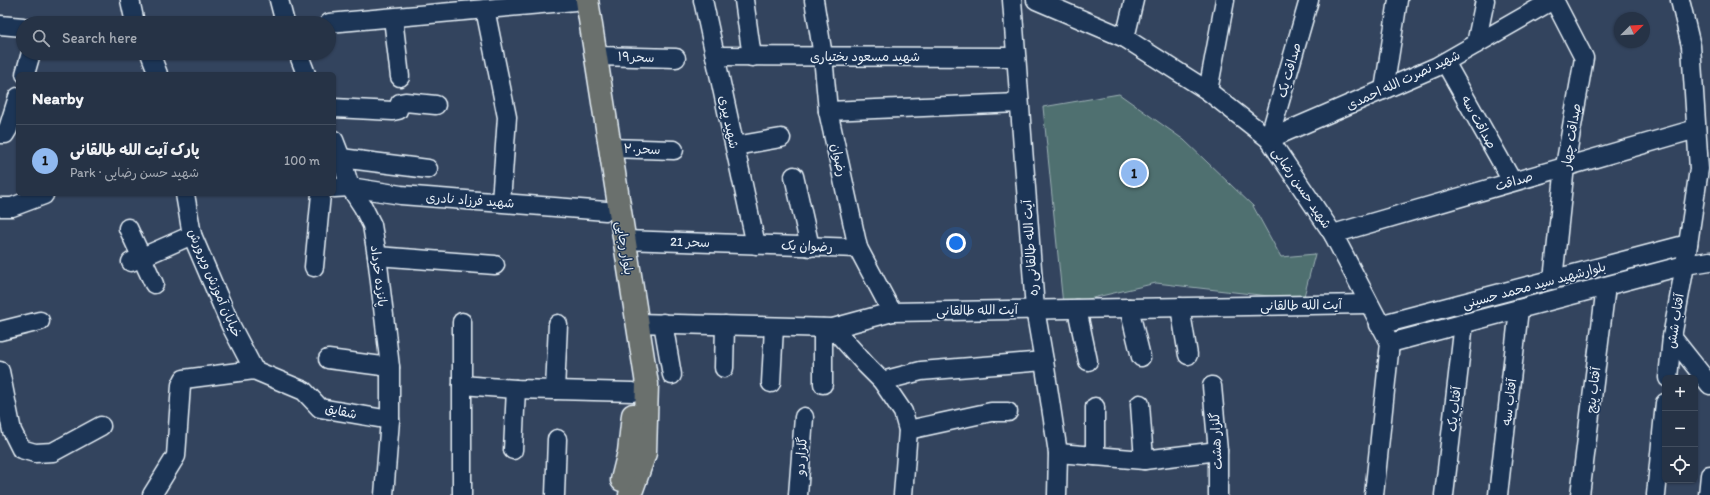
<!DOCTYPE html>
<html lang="en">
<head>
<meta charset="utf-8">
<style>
	:root { --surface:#263346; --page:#2e3b4d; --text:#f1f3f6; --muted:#a4aab3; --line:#424e5f; --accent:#90b9f0 }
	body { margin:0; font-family:Itim,"Playpen Sans Arabic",sans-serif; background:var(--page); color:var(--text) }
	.controls { position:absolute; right:12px; bottom:12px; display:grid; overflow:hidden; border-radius:6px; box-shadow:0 1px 3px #0004 }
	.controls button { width:36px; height:36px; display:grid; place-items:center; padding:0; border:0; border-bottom:1px solid var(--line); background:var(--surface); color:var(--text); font:20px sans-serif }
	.compass { position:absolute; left:1614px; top:12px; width:36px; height:36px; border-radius:50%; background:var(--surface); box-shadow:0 1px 3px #0004; rotate:66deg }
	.you { position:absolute; left:956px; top:243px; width:14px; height:14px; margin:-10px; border:3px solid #fff; border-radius:50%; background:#1a73e8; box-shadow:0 0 0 6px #1a73e833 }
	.badge { display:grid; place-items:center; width:26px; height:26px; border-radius:50%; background:var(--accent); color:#111; font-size:13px; font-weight:700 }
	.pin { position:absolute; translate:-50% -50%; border:2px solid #fff; box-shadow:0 1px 4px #0006 }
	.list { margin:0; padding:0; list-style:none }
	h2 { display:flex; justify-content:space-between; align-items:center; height:52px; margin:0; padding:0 16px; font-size:17px }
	h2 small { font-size:13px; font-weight:400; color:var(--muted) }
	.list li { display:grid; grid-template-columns:26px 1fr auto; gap:12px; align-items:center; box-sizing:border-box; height:72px; padding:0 16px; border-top:1px solid var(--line) }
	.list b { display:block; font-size:15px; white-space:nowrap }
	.list p { margin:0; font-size:13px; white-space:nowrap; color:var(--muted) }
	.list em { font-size:13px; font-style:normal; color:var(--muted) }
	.icon { flex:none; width:22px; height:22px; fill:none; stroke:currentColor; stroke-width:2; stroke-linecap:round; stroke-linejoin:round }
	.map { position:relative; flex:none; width:1710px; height:495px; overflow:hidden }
	.search { position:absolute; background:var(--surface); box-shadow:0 1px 3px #0004; left:16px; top:16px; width:320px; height:44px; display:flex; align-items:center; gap:10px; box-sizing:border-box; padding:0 14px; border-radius:22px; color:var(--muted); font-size:15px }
	.panel { position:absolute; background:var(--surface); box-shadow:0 1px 3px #0004; left:16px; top:72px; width:320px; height:124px; border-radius:6px }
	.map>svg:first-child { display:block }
	.green { fill:#4f7070; stroke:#9cb0b4 }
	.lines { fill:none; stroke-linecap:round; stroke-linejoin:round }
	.minor-casing { stroke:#e8f1f8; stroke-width:21 }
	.major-casing { stroke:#e8f1f8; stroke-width:25 }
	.minor { stroke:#1d3557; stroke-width:18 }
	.major { stroke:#6a706d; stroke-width:22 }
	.labels { text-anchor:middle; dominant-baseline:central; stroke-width:3; stroke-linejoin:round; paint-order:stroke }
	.street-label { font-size:13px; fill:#e8f1f8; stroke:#1d3557 }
</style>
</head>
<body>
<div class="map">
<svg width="1710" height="495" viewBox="0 0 1710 495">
	<rect width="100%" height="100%" fill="#33445e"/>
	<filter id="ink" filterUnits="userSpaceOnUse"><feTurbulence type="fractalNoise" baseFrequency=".025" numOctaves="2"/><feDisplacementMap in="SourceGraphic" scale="8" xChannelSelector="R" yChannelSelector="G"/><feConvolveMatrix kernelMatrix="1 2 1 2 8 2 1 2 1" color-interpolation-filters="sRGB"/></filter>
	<g filter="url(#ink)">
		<polygon class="green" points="1119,94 1184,140 1253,206 1281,257 1315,254 1303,300 1156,283 1063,305 1043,107"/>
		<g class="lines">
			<g class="minor-casing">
				<g id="minor">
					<polyline points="130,0 135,23"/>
					<polyline points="279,0 285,23"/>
					<polyline points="703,0 756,245"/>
					<polyline points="744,0 752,57"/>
					<polyline points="814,0 823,56 828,111 858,248 892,312"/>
					<polyline points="1012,0 1035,309 1044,361 1058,453 1057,495"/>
					<polyline points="1036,0 1125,38 1208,91 1269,139 1333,234 1390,343 1374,495"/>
					<polyline points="485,9 507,117 501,202"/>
					<polyline points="393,18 400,77"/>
					<polyline points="329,23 575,1"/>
					<polyline points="0,25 23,27"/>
					<polyline points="1125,38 1134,0"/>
					<polyline points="1476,44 1485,0"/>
					<polyline points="150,53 158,74"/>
					<polyline points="298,53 306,74"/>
					<polyline points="596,56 676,58"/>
					<polyline points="715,56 1016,57"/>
					<polyline points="1445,62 1512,181"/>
					<polyline points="25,74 31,53"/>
					<polyline points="1384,90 1398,0"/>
					<polyline points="1208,91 1225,0"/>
					<polyline points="334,108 393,111 398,110 400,103 405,102 436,105"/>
					<polyline points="828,111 1019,103"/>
					<polyline points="0,134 5,134 8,129 18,97"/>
					<polyline points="1269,139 1436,67 1553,0"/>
					<polyline points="1269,139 1309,0"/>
					<polyline points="334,140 341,158 350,187 363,207 372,225 377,256 390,367 390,420 384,495"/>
					<polyline points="735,146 781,138"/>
					<polyline points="610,148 674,150"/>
					<polyline points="341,158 428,169"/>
					<polyline points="794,176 810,247"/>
					<polyline points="334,188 350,187 401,195 606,211"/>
					<polyline points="185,194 192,235 231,326 254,370"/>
					<polyline points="0,207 12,207 44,195"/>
					<polyline points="128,228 154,284"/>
					<polyline points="1333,234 1696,129"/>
					<polyline points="624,240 858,248"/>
					<polyline points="377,256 495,265"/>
					<polyline points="131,262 192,235"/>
					<polyline points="314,267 321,194"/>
					<polyline points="1553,280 1565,166 1584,58 1554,0"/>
					<polyline points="1180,307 1188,355"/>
					<polyline points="1129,308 1141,357"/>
					<polyline points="1077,309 1088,361"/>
					<polyline points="462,322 462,495"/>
					<polyline points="636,323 833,328 892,312 1368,304"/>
					<polyline points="663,323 672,375"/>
					<polyline points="1379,325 1688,244"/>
					<polyline points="823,328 823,384"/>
					<polyline points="833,328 866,365 882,381 903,412 908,430 903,495"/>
					<polyline points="0,331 40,321"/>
					<polyline points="1672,337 1710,385"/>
					<polyline points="1390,343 1685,265 1710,261"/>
					<polyline points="328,359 390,367"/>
					<polyline points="724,368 725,325"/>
					<polyline points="0,371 12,431 21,449 35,453 53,452 101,426"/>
					<polyline points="1668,378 1672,337 1685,265 1699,169 1691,46 1680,0"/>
					<polyline points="882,381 921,371 1044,361"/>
					<polyline points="771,383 774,327"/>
					<polyline points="462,385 516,389 633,392"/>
					<polyline points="1212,386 1218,451 1218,495"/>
					<polyline points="555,390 558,324"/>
					<polyline points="1140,404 1144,460"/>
					<polyline points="1095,407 1095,456"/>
					<polyline points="908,430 991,412 1008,412"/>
					<polyline points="513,450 516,389"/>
					<polyline points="1058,453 1144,460 1218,451"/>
					<polyline points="152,495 176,456 181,385 184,379 254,370 304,391 320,408 390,420"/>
					<polyline points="555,495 557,439"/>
					<polyline points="798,495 804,417"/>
					<polyline points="1444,495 1464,323"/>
					<polyline points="1498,495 1519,309"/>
					<polyline points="1580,495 1606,286"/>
					<polyline points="1656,495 1665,403"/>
					<polyline points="1708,495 1710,475"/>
				</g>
			</g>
			<g class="major-casing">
				<g id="major">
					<polyline points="587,0 647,384 645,453 630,495"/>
					<polyline points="622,480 629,452 633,415"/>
				</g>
			</g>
			<use href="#minor" class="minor"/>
			<use href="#major" class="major"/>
		</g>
	</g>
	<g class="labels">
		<g class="street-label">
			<text x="865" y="56">شهید مسعود بختیاری</text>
			<text transform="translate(636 57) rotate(2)">سحر۱۹</text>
			<text transform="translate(1289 70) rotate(-74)">صداقت یک</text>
			<text transform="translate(1403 80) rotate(-25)">شهید نصرت الله احمدی</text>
			<text transform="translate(729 122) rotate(78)">شهید پیری</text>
			<text transform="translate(1479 122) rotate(61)">صداقت سه</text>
			<text transform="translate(1571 136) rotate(-81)">صداقت چهار</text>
			<text transform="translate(642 149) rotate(2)">سحر۲۰</text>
			<text transform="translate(839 160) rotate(78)">رضوان</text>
			<text transform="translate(1514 181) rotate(-16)">صداقت</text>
			<text transform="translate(1302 188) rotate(56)">شهید حسن رضایی</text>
			<text transform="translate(470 200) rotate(4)">شهید فرزاد نادری</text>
			<text transform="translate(690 242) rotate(2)">سحر 21</text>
			<text transform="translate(807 246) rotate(2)">رضوان یک</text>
			<text transform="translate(625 248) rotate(81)">بلوار رجایی</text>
			<text transform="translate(1030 248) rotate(-94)">آیت الله طالقانی ره</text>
			<text transform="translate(379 276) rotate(83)">پانزده خرداد</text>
			<text transform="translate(215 283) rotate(67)">خیابان آموزش وپرورش</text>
			<text transform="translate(1534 285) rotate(-15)">بلوارشهید سید محمد حسینی</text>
			<text transform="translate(1301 305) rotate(-1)">آیت الله طالقانی</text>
			<text transform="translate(977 310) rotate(-1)">آیت الله طالقانی</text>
			<text transform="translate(1675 321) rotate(-81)">آفتاب شش</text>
			<text transform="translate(1593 390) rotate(-83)">آفتاب پنج</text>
			<text transform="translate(1509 402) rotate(-83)">آفتاب سه</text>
			<text transform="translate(1454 409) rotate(-84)">آفتاب یک</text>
			<text transform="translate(341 411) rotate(12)">شقایق</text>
			<text transform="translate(1216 441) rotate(-93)">گلزار هشت</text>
			<text transform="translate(801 456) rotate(-86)">گلزار دو</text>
		</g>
	</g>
</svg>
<div class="controls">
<button>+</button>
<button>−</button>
<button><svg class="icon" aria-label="locate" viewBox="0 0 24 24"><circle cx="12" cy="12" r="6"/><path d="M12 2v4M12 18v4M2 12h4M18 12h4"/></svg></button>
</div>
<svg class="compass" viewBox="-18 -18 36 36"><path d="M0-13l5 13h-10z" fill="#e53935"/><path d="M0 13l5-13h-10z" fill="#a4aab3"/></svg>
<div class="you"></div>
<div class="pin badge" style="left:1134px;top:173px">1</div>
<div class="search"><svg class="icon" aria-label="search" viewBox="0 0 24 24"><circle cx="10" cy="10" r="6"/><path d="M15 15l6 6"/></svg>Search here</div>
<section class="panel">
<h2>Nearby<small></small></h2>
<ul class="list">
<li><span class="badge">1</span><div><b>پارک آیت الله طالقانی</b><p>Park · شهید حسن رضایی</p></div><em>100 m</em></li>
</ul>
</section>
</div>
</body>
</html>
